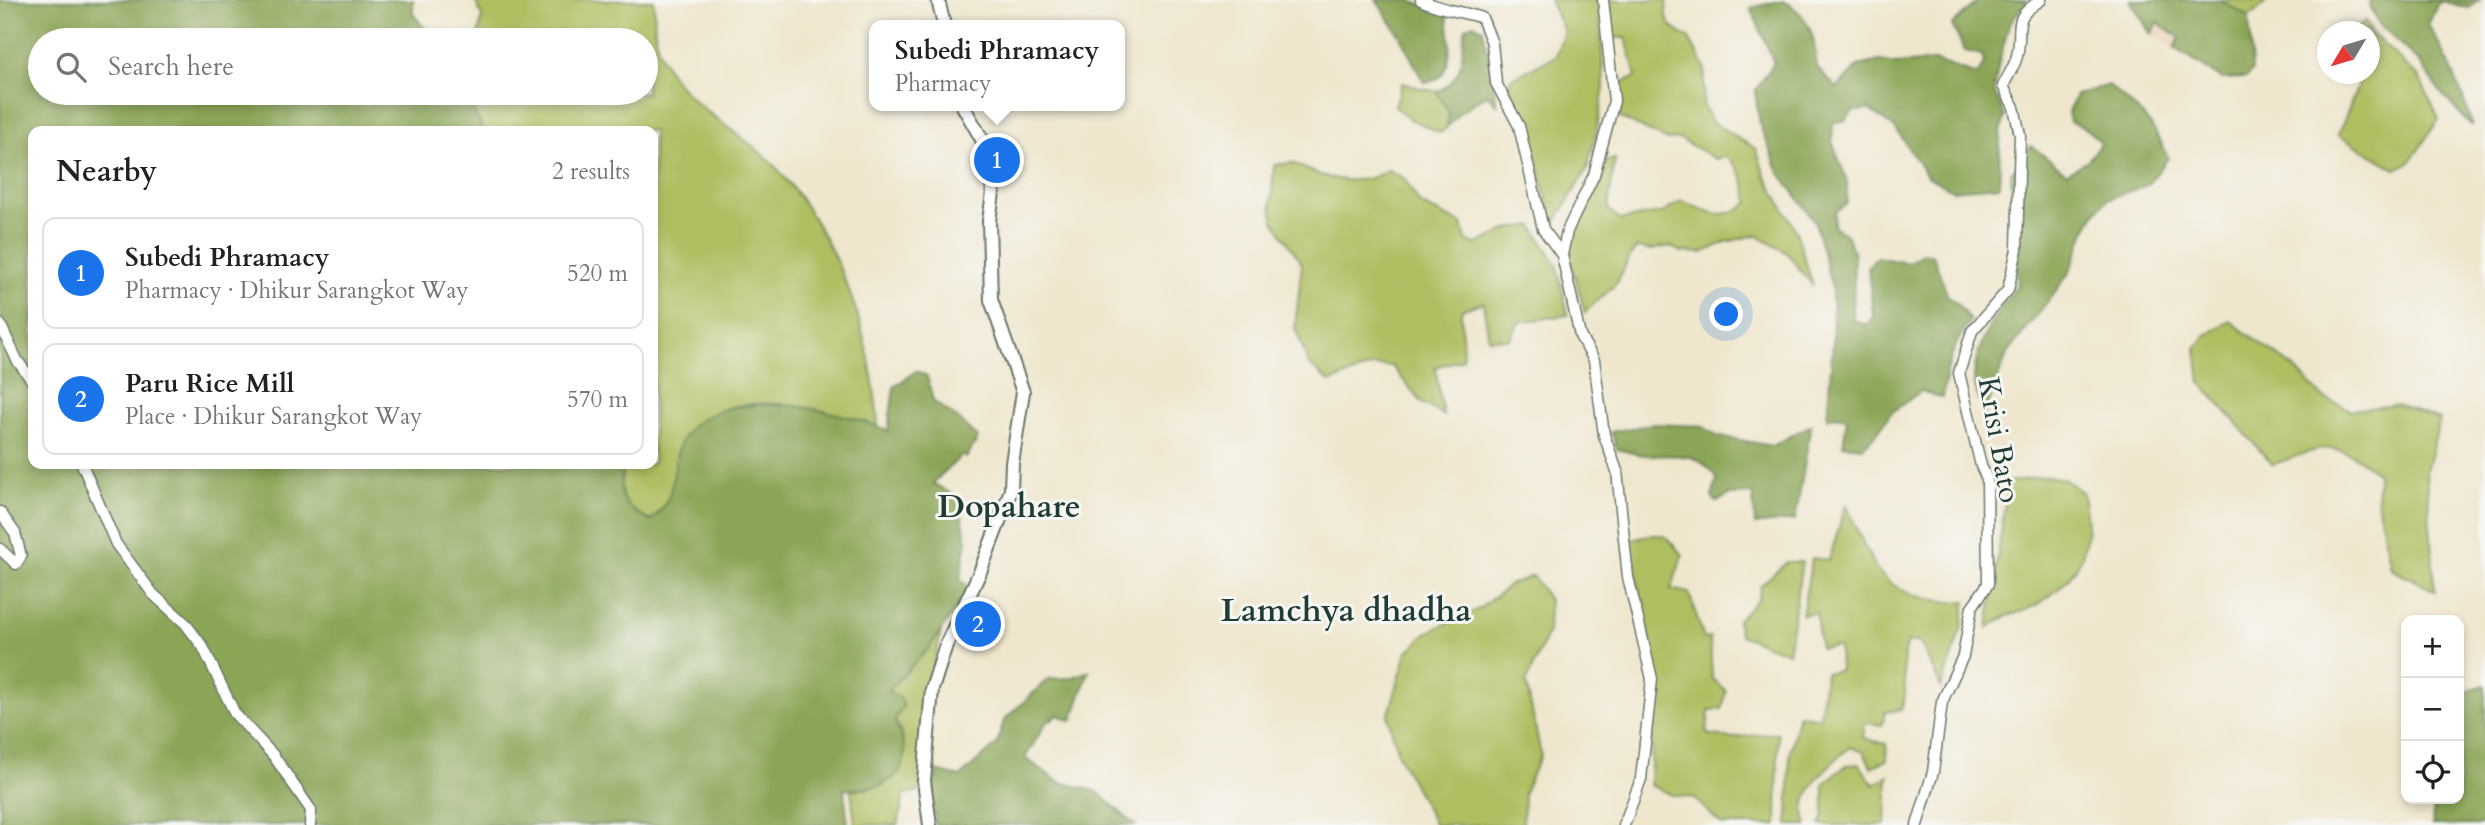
<!DOCTYPE html>
<html lang="en">
<head>
<meta charset="utf-8">
<style>
	:root { --surface:#fff; --page:#f6f6f6; --text:#202124; --muted:#757577; --line:#e0e0e0; --accent:#1a73e8 }
	body { margin:0; font-family:Cardo,serif; background:var(--page); color:var(--text) }
	.controls { position:absolute; right:21px; bottom:21px; display:grid; overflow:hidden; border-radius:14px; box-shadow:0 4px 10px #0003 }
	.controls button { width:63px; height:63px; display:grid; place-items:center; padding:0; border:0; border-bottom:2px solid var(--line); background:var(--surface); color:var(--text); font:35px sans-serif }
	.compass { position:absolute; left:2317px; top:21px; width:63px; height:63px; border-radius:50%; background:var(--surface); box-shadow:0 4px 10px #0003; rotate:232deg }
	.you { position:absolute; left:1727px; top:315px; width:24px; height:24px; margin:-18px; border:5px solid #fff; border-radius:50%; background:#1a73e8; box-shadow:0 0 0 10px #1a73e833 }
	.badge { display:grid; place-items:center; width:46px; height:46px; border-radius:50%; background:var(--accent); color:#fff; font-size:23px; font-weight:700 }
	.pin { position:absolute; translate:-50% -50%; border:4px solid #fff; box-shadow:0 2px 7px #0006 }
	.popup { position:absolute; left:869px; top:20px; width:256px; height:91px; box-sizing:border-box; display:grid; place-content:center; border-radius:14px; background:var(--surface); filter:drop-shadow(0 2px 5px #0005); font-size:23px; white-space:nowrap; color:var(--muted) }
	.popup b { font-size:26px; color:var(--text) }
	.popup::after { content:''; position:absolute; left:50%; top:100%; margin-left:-14px; border:14px solid transparent; border-top-color:var(--surface) }
	.list { margin:0; padding:0; list-style:none }
	h2 { display:flex; justify-content:space-between; align-items:center; height:91px; margin:0; padding:0 28px; font-size:30px }
	h2 small { font-size:23px; font-weight:400; color:var(--muted) }
	.list li { display:grid; grid-template-columns:46px 1fr auto; gap:21px; align-items:center; box-sizing:border-box; height:112px; margin:0 14px 14px; padding:0 14px; border:2px solid var(--line); border-radius:14px }
	.list b { display:block; font-size:26px; white-space:nowrap }
	.list p { margin:0; font-size:23px; white-space:nowrap; color:var(--muted) }
	.list em { font-size:23px; font-style:normal; color:var(--muted) }
	.icon { flex:none; width:38px; height:38px; fill:none; stroke:currentColor; stroke-width:2; stroke-linecap:round; stroke-linejoin:round }
	.map { position:relative; flex:none; width:2485px; height:825px; overflow:hidden }
	.search { position:absolute; background:var(--surface); box-shadow:0 4px 10px #0003; left:28px; top:28px; width:630px; height:77px; display:flex; align-items:center; gap:18px; box-sizing:border-box; padding:0 24px; border-radius:38px; color:var(--muted); font-size:26px }
	.panel { position:absolute; background:var(--surface); box-shadow:0 4px 10px #0003; left:28px; top:126px; width:630px; height:343px; border-radius:14px }
	.map>svg:first-child { display:block }
	.built { fill:#edd7bb }
	.green { fill:#afbe61; stroke:#677e4a; stroke-width:2 }
	.forest { fill:#8ba557; stroke:#557146; stroke-width:2 }
	.lines { fill:none; stroke-linecap:round; stroke-linejoin:round }
	.minor-casing { stroke:#68786a; stroke-width:13 }
	.tertiary-casing { stroke:#68786a; stroke-width:16 }
	.minor { stroke:#fff; stroke-width:10 }
	.tertiary { stroke:#fff; stroke-width:12 }
	.labels { text-anchor:middle; dominant-baseline:central; stroke-width:6; stroke-linejoin:round; paint-order:stroke }
	.street-label { font-size:30px; fill:#1f3d34; stroke:#f6f6f2 }
	.neighbourhood-label { font-size:32px; font-weight:bold; fill:#1f3d34; stroke:#f6f6f2 }
</style>
</head>
<body>
<div class="map">
<svg width="2485" height="825" viewBox="0 0 2485 825">
	<rect width="100%" height="100%" fill="#f6f6f2"/>
	<filter id="ink" filterUnits="userSpaceOnUse"><feTurbulence type="fractalNoise" baseFrequency=".0143" numOctaves="2"/><feDisplacementMap in="SourceGraphic" scale="14" xChannelSelector="R" yChannelSelector="G"/><feConvolveMatrix kernelMatrix="1 2 1 2 8 2 1 2 1" color-interpolation-filters="sRGB"/></filter>
	<filter id="wash" filterUnits="userSpaceOnUse"><feTurbulence type="fractalNoise" baseFrequency=".00686" numOctaves="4" result="noise"/><feDisplacementMap in="SourceGraphic" scale="28" xChannelSelector="R" yChannelSelector="G"/><feGaussianBlur stdDeviation="1.57" result="paint"/><feColorMatrix in="noise" values="0 0 0 0 0 0 0 0 0 0 0 0 0 0 0 0 0 1.4 0 .05"/><feComposite in="paint" operator="in"/></filter>
	<g filter="url(#wash)">
		<rect width="100%" height="100%" fill="#efe6cd"/>
		<polygon class="built" points="2158,23 2181,38 2174,48 2151,34"/>
		<g class="green">
			<path d="M475 0H654C655 15 653 34 658 48 678 107 741 127 780 172 840 244 872 334 878 427 832 412 754 389 709 416 700 421 686 440 680 449 677 454 677 463 676 470 673 491 667 507 650 521 620 505 617 496 624 464H653V131H480L481 125C474 114 471 106 474 93H646V40H477L482 17Z"/>
			<polygon points="1550,0 1599,0 1604,88 1596,134 1587,169 1553,226 1532,142 1511,96 1510,79 1556,56 1564,31"/>
			<path d="M1608 0H1668C1662 19 1671 30 1688 37L1705 68 1703 104 1712 122 1756 149 1765 175 1796 231 1813 286 1787 253 1756 235 1726 242 1702 253 1682 252 1669 246 1651 250 1636 248C1627 259 1624 270 1617 282 1612 290 1594 302 1585 313L1570 259 1571 234 1605 162 1615 159 1608 209 1620 220 1664 212 1681 201C1709 212 1723 223 1749 202 1745 182 1742 168 1725 156L1716 159 1680 139 1668 140 1618 117 1621 102 1617 84 1636 77 1626 38H1612Z"/>
			<polygon points="2220,0 2264,0 2265,4 2249,17"/>
			<polygon points="2365,21 2372,34 2419,77 2439,119 2410,162 2396,169 2338,135 2358,86 2350,74 2370,74 2370,32 2355,31"/>
			<polygon points="1402,83 1437,92 1449,113 1447,127 1440,133 1410,119 1395,107"/>
			<path d="M1293 163C1323 179 1358 189 1388 170L1404 178 1420 204 1462 224 1466 241 1475 245 1509 229 1532 225 1557 265 1568 315 1519 322 1510 339H1489L1483 302 1461 310 1463 359 1435 367 1443 415 1422 403 1392 366H1373L1330 382 1309 364 1295 328 1302 264 1274 221 1271 207 1274 165Z"/>
			<path d="M2230 321 2297 370 2322 397 2351 410 2397 405 2440 420 2426 471 2435 591 2391 568 2378 507 2377 474C2338 436 2319 448 2273 465L2200 382 2196 348 2205 336Z"/>
			<path d="M2047 476 2064 479 2082 492C2095 543 2082 578 2036 605 2018 616 2008 611 1988 628L2008 482Z"/>
			<path d="M1846 504C1856 525 1864 550 1877 569 1896 596 1937 604 1966 601L1962 627 1941 687 1920 642H1908C1896 671 1912 683 1901 710L1885 712 1882 725 1865 723 1863 738 1886 744 1887 760 1871 767 1864 752 1850 747C1828 766 1794 793 1807 825H1788L1790 752 1799 714 1820 718 1825 673 1840 670 1839 646 1820 648 1816 612 1802 615 1812 558 1829 560Z"/>
			<polygon points="1648,535 1664,535 1683,555 1671,589 1689,593 1704,639 1710,638 1712,678 1726,691 1722,709 1709,710 1707,734 1730,738 1778,733 1777,825 1722,825 1694,798 1672,795 1650,785 1656,671 1629,541"/>
			<polygon points="1787,562 1802,562 1788,653 1740,635 1737,621 1758,599 1761,585"/>
			<polygon points="1533,576 1549,600 1548,632 1526,682 1541,755 1524,792 1523,825 1435,825 1399,757 1388,717 1407,652 1428,632 1479,609 1511,584"/>
			<polygon points="941,632 921,726 921,791 904,794 898,825 855,825 851,789 883,785 903,740 895,719 901,699 888,691"/>
			<polygon points="1859,764 1874,785 1888,775 1886,825 1820,825 1824,816 1824,783 1847,765"/>
		</g>
		<g class="forest">
			<path d="M0 0H413V14L426 30 466 40H40V93H474V113L481 125 480 131H33V464H624C617 495 620 505 650 521 684 494 666 464 685 435 720 383 841 409 888 431L894 387 916 371 927 376 933 401 957 418 978 438 966 458 962 455 933 483 958 498 967 541 960 580 970 588 929 648 888 691 901 699 904 706 895 719C896 729 902 735 904 745 910 783 873 791 844 789L848 825H0Z"/>
			<path d="M1376 0H1409L1447 15C1450 38 1457 80 1424 83L1400 36Z"/>
			<path d="M1783 0C1810 15 1816 38 1816 67L1837 88 1858 66 1880 61 1896 64 1935 61 1977 75 1984 64 1982 55 1965 51 1952 25 1979 0H2027L2009 25 1999 62 1994 91 2005 117C1997 135 2001 164 1999 186L1952 190 1927 176 1896 129 1868 109 1852 112 1844 121 1833 123 1832 141 1847 181V203L1835 212 1834 227 1848 236 1854 256 1853 320 1867 325 1873 316 1868 266 1877 257 1907 263 1924 253 1933 255 1948 297 1957 303 1970 321C1952 346 1946 368 1943 398L1921 391 1891 413 1877 433 1863 447 1843 445 1847 418 1834 416 1827 419 1833 341 1832 288 1815 222 1779 172 1760 125 1755 91 1774 63 1751 8Z"/>
			<polygon points="2130,0 2220,0 2249,17 2252,70 2246,78 2222,79 2174,48 2180,38 2158,23 2151,34"/>
			<path d="M2368 0H2480L2469 8 2444 2 2437 5 2428 25C2448 57 2462 90 2472 126L2442 94 2420 63 2377 22Z"/>
			<path d="M1473 24 1483 29 1497 104 1487 95 1461 111 1447 127 1449 113 1437 92C1468 75 1459 56 1466 27Z"/>
			<path d="M2108 85C2137 108 2155 123 2168 158L2148 185 2107 199 2096 212 2085 231 2070 272 2007 354 1984 415C1981 403 1974 389 1974 378 1975 342 1998 311 2018 284L2011 173 2031 146 2067 173 2087 161 2101 143 2087 129 2070 122 2068 112 2076 95Z"/>
			<path d="M1653 424 1702 426 1717 436 1772 446 1811 425 1795 520 1755 525 1753 494 1729 495 1717 502 1712 497 1717 479C1696 447 1675 458 1644 455 1635 454 1626 451 1617 449L1611 432Z"/>
			<polygon points="1089,671 1072,721 1058,715 1046,723 1025,758 1059,782 1096,791 1135,825 935,825 932,797 936,771 960,777 997,744 1004,720 1048,679 1071,678"/>
			<polygon points="2485,685 2485,825 2432,825 2434,799 2459,799 2459,699 2472,689"/>
		</g>
	</g>
	<g filter="url(#ink)">
		<g class="lines">
			<g class="minor-casing">
				<g id="minor">
					<path d="M1421 0C1441 10 1461 11 1482 18L1492 43 1496 83 1519 126 1543 229 1562 255"/>
					<polyline points="1603,0 1614,101 1594,175 1567,231 1562,255 1580,336 1594,360 1604,435 1617,471 1628,577 1652,679 1641,779 1624,825"/>
					<polyline points="0,324 17,360 33,382"/>
					<polyline points="82,464 116,544 153,594 185,623 203,647 235,714 273,755 311,810 310,825"/>
					<polyline points="0,512 15,533 21,556 16,564 0,549"/>
					<path d="M1917 825 1933 772 1942 702 1963 656 1972 607 1988 584 1987 479 1981 466 1959 373 1972 331 2008 290 2017 249 2020 135 2014 107 2003 86C2007 77 2015 66 2017 56 2024 26 2009 20 2041 0"/>
				</g>
			</g>
			<g class="tertiary-casing">
				<g id="tertiary">
					<polyline points="938,0 944,25"/>
					<polyline points="930,825 924,781 932,689 946,645 980,572 1011,490 1012,463 1023,392 991,300 989,221 993,193 988,150 963,106"/>
				</g>
			</g>
			<use href="#minor" class="minor"/>
			<use href="#tertiary" class="tertiary"/>
		</g>
	</g>
	<g class="labels">
		<g class="street-label">
			<text transform="translate(1999 440) rotate(80)">Krisi Bato</text>
		</g>
		<g class="neighbourhood-label">
			<text x="1009" y="507">Dopahare</text>
			<text x="1346" y="611">Lamchya dhadha</text>
		</g>
	</g>
</svg>
<div class="controls">
<button>+</button>
<button>−</button>
<button><svg class="icon" aria-label="locate" viewBox="0 0 24 24"><circle cx="12" cy="12" r="6"/><path d="M12 2v4M12 18v4M2 12h4M18 12h4"/></svg></button>
</div>
<svg class="compass" viewBox="-18 -18 36 36"><path d="M0-13l5 13h-10z" fill="#e53935"/><path d="M0 13l5-13h-10z" fill="#757577"/></svg>
<div class="you"></div>
<div class="pin badge" style="left:997px;top:160px">1</div>
<div class="popup"><b>Subedi Phramacy</b>Pharmacy</div>
<div class="pin badge" style="left:978px;top:624px">2</div>
<div class="search"><svg class="icon" aria-label="search" viewBox="0 0 24 24"><circle cx="10" cy="10" r="6"/><path d="M15 15l6 6"/></svg>Search here</div>
<section class="panel">
<h2>Nearby<small>2 results</small></h2>
<ul class="list">
<li><span class="badge">1</span><div><b>Subedi Phramacy</b><p>Pharmacy · Dhikur Sarangkot Way</p></div><em>520 m</em></li>
<li><span class="badge">2</span><div><b>Paru Rice Mill</b><p>Place · Dhikur Sarangkot Way</p></div><em>570 m</em></li>
</ul>
</section>
</div>
</body>
</html>
